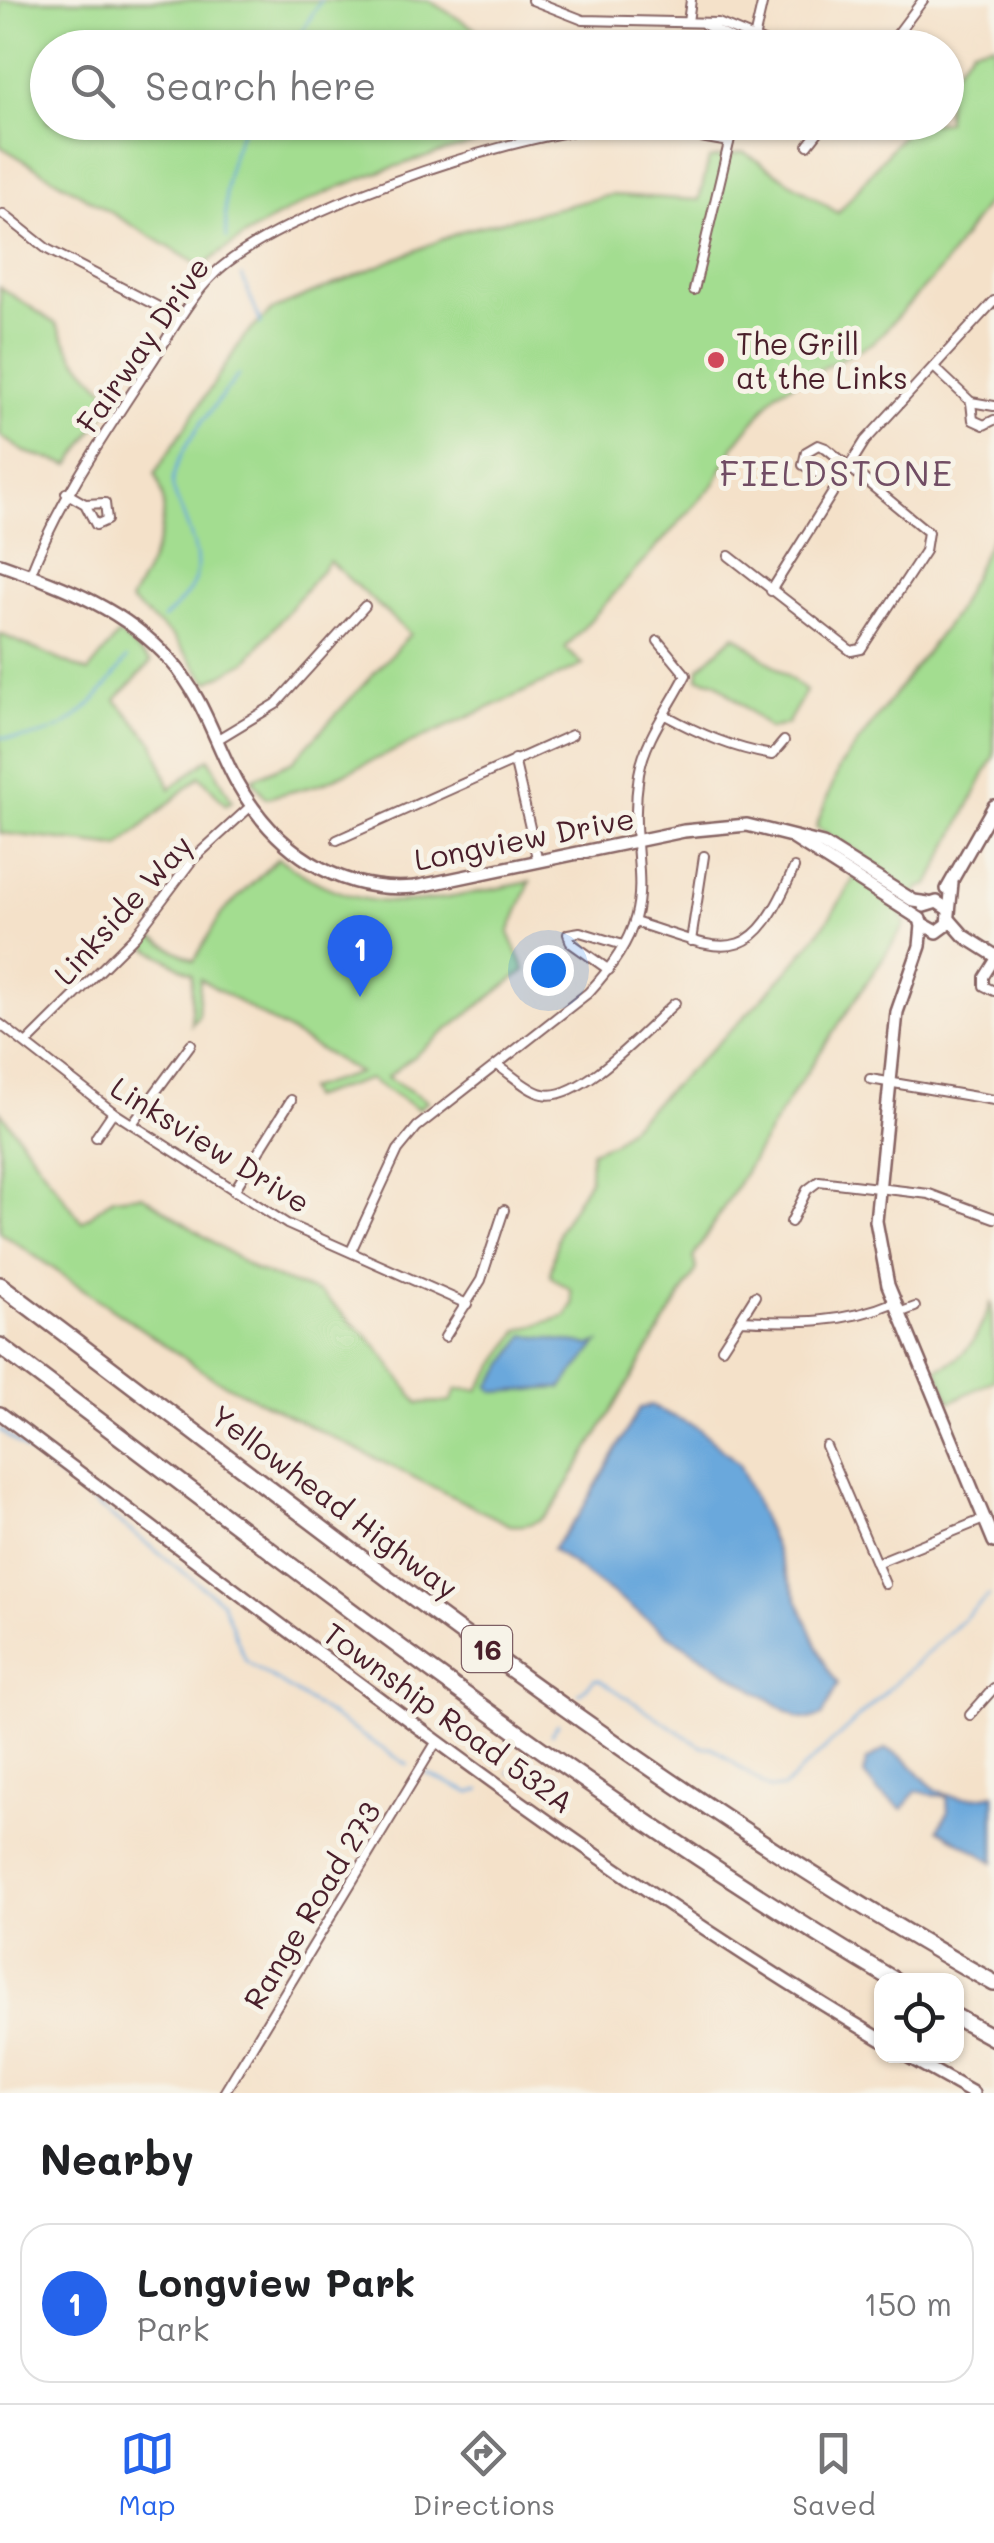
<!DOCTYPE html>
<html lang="en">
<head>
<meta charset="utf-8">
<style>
	:root { --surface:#fff; --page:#f6f6f6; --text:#202124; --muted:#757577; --line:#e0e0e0; --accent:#2563eb }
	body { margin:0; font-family:Mali,sans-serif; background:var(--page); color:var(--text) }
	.controls { position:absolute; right:30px; bottom:30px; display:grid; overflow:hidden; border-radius:20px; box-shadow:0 2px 8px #0004 }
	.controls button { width:90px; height:90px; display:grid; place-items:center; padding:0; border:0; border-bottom:2px solid var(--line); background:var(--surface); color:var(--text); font:50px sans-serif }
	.you { position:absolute; left:548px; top:970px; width:35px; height:35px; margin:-25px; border:8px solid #fff; border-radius:50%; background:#1a73e8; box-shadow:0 0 0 15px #1a73e833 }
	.badge { display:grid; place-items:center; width:65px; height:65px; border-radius:50%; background:var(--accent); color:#fff; font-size:32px; font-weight:700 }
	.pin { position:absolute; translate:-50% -82px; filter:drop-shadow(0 2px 5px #0008) }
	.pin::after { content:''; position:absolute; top:52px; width:35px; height:30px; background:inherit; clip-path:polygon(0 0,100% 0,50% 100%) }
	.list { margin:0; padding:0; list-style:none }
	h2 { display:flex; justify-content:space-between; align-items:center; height:130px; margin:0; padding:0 40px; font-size:42px }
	h2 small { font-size:32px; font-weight:400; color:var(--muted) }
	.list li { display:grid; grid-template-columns:65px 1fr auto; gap:30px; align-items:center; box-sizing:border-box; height:160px; margin:0 20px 20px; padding:0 20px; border:2px solid var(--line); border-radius:30px }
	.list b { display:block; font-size:38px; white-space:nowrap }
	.list p { margin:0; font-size:32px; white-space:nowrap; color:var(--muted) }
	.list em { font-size:32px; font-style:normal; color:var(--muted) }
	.icon { flex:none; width:55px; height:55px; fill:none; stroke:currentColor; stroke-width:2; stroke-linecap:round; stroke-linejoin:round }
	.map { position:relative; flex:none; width:994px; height:2093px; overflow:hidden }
	.search { position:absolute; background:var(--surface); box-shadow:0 2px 8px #0004; left:30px; right:30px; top:30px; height:110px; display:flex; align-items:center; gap:25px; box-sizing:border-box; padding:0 35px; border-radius:55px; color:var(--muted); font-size:38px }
	.sheet { height:310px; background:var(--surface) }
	nav { display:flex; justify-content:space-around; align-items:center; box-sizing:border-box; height:140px; border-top:2px solid var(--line); background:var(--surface); font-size:28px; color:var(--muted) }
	nav a { display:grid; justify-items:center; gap:5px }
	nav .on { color:var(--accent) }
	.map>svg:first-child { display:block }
	.green { fill:#a3dd90; stroke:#767e5e; stroke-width:2.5 }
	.water { fill:#6aa8dc; stroke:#5a6484; stroke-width:2.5 }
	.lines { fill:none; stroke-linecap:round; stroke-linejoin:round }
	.stream { stroke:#6aa8dc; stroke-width:2.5 }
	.street-casing { stroke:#866362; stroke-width:12 }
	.secondary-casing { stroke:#866362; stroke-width:16 }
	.highway-casing { stroke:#866362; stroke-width:20 }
	.street { stroke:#fff; stroke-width:8 }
	.secondary { stroke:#fff; stroke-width:11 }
	.highway { stroke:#fff; stroke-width:15 }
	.poi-dot { fill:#d1495b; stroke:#f7f3e8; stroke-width:4 }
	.labels { text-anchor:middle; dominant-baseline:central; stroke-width:10; stroke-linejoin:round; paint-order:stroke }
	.shield { fill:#f7f3e8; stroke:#7e5f64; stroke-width:2.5 }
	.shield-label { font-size:28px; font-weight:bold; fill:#4a1f2b }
	.poi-label { font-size:30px; fill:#4a1f2b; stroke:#f7f3e8; text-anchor:start }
	.street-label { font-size:30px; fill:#4a1f2b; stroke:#f7f3e8 }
	.quarter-label { font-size:35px; letter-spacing:2.5px; fill:#714d64; stroke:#f7f3e8 }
</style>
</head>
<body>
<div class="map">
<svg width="994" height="2093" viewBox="0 0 994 2093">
	<rect width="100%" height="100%" fill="#f7f3e8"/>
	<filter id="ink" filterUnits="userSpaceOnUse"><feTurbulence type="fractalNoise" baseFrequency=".01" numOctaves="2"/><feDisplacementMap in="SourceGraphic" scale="20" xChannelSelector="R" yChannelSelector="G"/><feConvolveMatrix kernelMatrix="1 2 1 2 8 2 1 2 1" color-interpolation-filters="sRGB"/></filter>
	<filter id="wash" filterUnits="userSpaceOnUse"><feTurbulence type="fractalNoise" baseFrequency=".0048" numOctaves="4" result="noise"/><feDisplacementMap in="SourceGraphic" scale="40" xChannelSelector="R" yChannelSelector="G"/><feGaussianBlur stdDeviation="2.25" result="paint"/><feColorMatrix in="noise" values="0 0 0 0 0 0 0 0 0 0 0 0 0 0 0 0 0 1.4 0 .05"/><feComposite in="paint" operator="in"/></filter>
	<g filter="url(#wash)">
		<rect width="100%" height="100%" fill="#f4e1c9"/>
		<g class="green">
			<path d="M0 0H428L505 47 48 48V122H531L532 129C415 157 297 190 202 267L0 146Z"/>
			<path d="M994 44V192L942 268 874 342 777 392 734 446 715 483 565 648 583 665 321 784 266 798 252 779 293 761 410 634 329 561 246 662 208 682 173 637 130 601C152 562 177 517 155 473L244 337 272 310 465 230 611 195 699 200 709 159 744 152 838 213 912 123 946 122 947 80 973 48Z"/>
			<polygon points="0,287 56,324 75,358 114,399 70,465 25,452 0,436"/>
			<path d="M994 532V756L929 885 919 888 902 915 905 925 789 1099 693 1258 697 1269 557 1502C544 1520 532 1527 510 1525L213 1378 0 1232V1111L82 1222 113 1198 142 1195 255 1270 322 1294 376 1345 418 1403 450 1402 457 1389 478 1390 519 1330 567 1316 573 1304 571 1290 550 1276 559 1230 590 1178 591 1151 614 1142C700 1056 815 966 865 856L816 827 839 768 954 615Z"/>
			<polygon points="0,634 88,672 119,634 151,662 116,700 154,743 170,789 209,758 232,801 226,805 200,776 119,847 0,833"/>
			<polygon points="735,635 806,691 787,724 770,729 716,682 698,678 699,668"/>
			<path d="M278 858C370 925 427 901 530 882L509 933 525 970 387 1077 428 1101 418 1109 369 1079 310 1098 307 1089 359 1073 200 979 198 1016 191 1024 192 974 146 947 152 937 194 961 222 913Z"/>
			<path d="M991 1302 994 1380 950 1402 937 1369C971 1356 979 1333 991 1302Z"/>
		</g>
		<g class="water">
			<polygon points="525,1335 590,1345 598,1343 561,1388 495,1392 489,1387"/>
			<polygon points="651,1406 697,1427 739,1464 826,1666 838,1684 822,1716 810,1720 798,1718 667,1634 552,1549 579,1515 640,1408"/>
			<path d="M886 1749C931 1765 919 1810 994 1794V1862L938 1829 948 1813 947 1797 916 1791 903 1809 879 1793 864 1775 866 1761Z"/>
		</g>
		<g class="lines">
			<g class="stream">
				<polyline points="292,48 321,0"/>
				<path d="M227 238C223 194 225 163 246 122"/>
				<polyline points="242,276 261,324"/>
				<path d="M163 619C205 582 203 566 184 517 181 508 174 496 173 487 170 455 220 400 239 374"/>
				<path d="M0 737C62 746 95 704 127 658"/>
				<polyline points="0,1430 222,1602 246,1661 408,1765"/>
				<polyline points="579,1694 595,1679 600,1680 702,1747 712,1747 768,1788 783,1788 989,1595"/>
				<polyline points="551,1734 558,1724"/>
				<polyline points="509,1773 518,1765 528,1768"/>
				<polyline points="427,1774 471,1793 480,1790"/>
			</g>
		</g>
	</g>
	<g filter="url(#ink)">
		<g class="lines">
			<g class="street-casing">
				<g id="street">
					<polyline points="532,0 583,20 718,23 778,48"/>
					<polyline points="688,22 691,0"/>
					<polyline points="705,25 751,48"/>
					<polyline points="754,39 763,0"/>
					<polyline points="887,48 923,0"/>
					<polyline points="808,145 826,122"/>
					<polyline points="3,214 47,249 180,318"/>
					<polyline points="694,290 734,122"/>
					<polyline points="935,368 971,402 994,406"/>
					<polyline points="971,402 973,420 984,425 994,420"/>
					<polyline points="66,493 85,504 96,525 107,520 105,503 85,504"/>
					<polyline points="729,556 851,651 861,649 925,551 928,532 826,448 818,445 806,452 803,465 836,483"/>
					<path d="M30 575C60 498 105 434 150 365 170 335 189 298 215 273 276 214 508 135 594 129 640 126 684 134 729 142"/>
					<polyline points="771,591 865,441 994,301"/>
					<path d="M665 715C700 734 732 748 772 755L784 741"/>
					<polyline points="218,739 276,704 365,606"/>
					<polyline points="514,759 538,862"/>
					<polyline points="337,840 572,735"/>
					<path d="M635 922C727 952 750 971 794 868"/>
					<polyline points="691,941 704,856"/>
					<polyline points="994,961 984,977 984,986 994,991"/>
					<polyline points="609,970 571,943 568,934 580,932 623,945"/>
					<polyline points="0,1024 113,1112 287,1224 467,1304"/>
					<polyline points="27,1043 135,936 193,859 251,806"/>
					<path d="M497 1065C510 1073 528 1091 543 1094 580 1103 648 1027 675 1003"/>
					<polyline points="870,1079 994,1100"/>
					<polyline points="132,1124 191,1044"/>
					<polyline points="96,1137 113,1112"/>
					<polyline points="234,1191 291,1100"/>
					<polyline points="791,1222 807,1190 819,1181 929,1194 994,1218"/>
					<path d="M352 1249 398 1150 417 1127 588 993C672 903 624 871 639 774 645 738 670 707 686 675L658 641"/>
					<polyline points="899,1313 915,1307"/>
					<polyline points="740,1320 755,1296"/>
					<polyline points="445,1337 481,1280 504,1210"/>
					<path d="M722 1348 740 1320C794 1323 844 1324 895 1302"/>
					<polyline points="826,1446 876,1563 984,1519"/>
					<polyline points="876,1563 885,1584"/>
					<polyline points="970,1715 994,1688"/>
					<polyline points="224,2093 437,1741"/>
				</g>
			</g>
			<g class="secondary-casing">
				<g id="secondary">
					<path d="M0 564C64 587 124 608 171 661 203 697 214 740 236 781 274 849 337 894 415 887L684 831 747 825 823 844 914 901 928 903"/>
					<polyline points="793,838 920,919"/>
					<polyline points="947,889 994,806"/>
					<polyline points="924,906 937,902 949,910"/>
					<polyline points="950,920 964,936 994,955"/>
					<polyline points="921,923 937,932 948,924 952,883"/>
					<polyline points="922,925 920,946 897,1012 876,1221 888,1285 994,1542"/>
					<path d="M0 1413C289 1629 571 1855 882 2040"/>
					<polyline points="907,2056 973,2093"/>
				</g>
			</g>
			<g class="highway-casing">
				<g id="highway">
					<path d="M0 1285C324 1527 640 1785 994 1983"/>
					<path d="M0 1346C292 1565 579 1794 894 1980"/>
					<polyline points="956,2017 994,2038"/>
				</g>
			</g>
			<use href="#street" class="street"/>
			<use href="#secondary" class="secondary"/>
			<use href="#highway" class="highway"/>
		</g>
	</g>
	<circle class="poi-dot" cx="716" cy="360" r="10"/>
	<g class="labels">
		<rect class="shield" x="462" y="1626" width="50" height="46" rx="8"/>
		<g class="shield-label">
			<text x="487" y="1649">16</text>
		</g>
		<g class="poi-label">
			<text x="736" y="343">The Grill<tspan x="736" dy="34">at the Links</tspan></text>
		</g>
		<g class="street-label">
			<text transform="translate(142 344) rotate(-55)">Fairway Drive</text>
			<text transform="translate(524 838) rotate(-11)">Longview Drive</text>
			<text transform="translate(122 909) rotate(-48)">Linkside Way</text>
			<text transform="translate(211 1144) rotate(32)">Linksview Drive</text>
			<text transform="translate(335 1501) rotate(37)">Yellowhead Highway</text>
			<text transform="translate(449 1717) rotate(36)">Township Road 532A</text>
			<text transform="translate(311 1905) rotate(-59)">Range Road 273</text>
		</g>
		<g class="quarter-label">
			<text x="837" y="472">FIELDSTONE</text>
		</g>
	</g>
</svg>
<div class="controls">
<button><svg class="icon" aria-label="locate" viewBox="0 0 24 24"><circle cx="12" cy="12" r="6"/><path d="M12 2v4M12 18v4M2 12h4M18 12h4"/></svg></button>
</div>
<div class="you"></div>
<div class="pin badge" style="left:360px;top:997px">1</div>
<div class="search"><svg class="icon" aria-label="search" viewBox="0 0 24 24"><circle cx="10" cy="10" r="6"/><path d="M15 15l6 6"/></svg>Search here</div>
</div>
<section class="sheet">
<h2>Nearby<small></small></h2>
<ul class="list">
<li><span class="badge">1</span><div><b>Longview Park</b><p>Park</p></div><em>150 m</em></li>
</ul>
</section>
<nav>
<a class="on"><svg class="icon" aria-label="map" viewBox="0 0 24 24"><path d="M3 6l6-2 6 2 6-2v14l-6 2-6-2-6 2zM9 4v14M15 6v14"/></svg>Map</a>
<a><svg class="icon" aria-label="directions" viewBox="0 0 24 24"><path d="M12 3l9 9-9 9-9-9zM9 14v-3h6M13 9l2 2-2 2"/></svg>Directions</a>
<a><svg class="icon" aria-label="saved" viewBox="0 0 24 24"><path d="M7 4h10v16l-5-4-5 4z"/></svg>Saved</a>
</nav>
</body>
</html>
